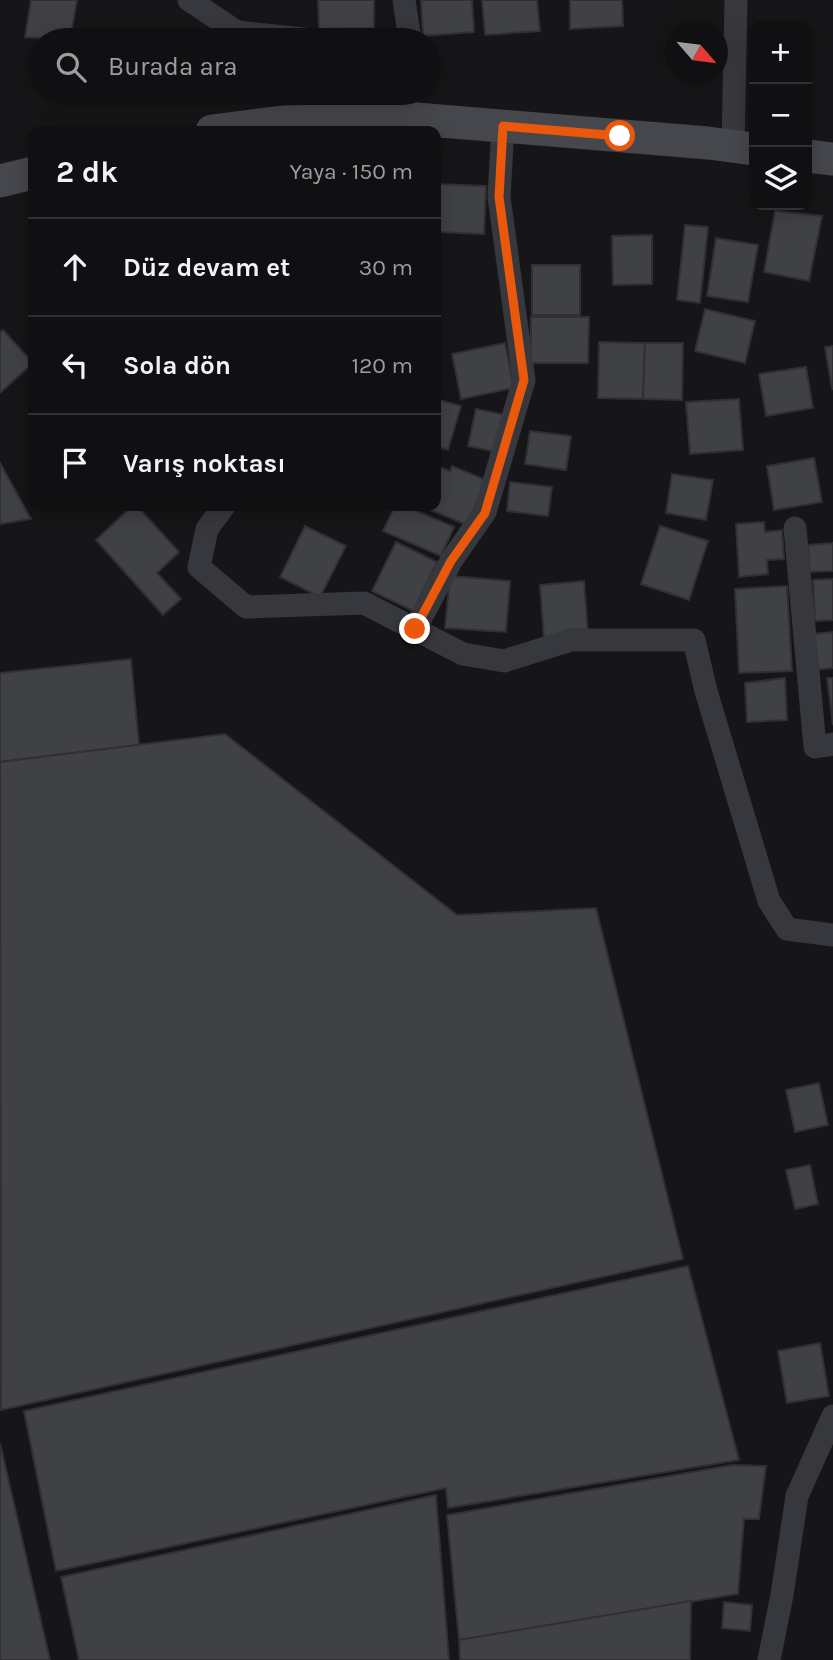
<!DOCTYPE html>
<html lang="tr">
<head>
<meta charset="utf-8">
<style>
	:root { --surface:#101012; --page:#1e1e20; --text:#f1f3f6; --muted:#9c9d9f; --line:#303032 }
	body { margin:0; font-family:Karla,sans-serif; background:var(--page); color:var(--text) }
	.controls { position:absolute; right:21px; top:21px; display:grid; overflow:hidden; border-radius:14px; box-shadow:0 4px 18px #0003 }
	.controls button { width:63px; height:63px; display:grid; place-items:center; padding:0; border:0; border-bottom:2px solid var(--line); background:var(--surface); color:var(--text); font:35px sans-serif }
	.compass { position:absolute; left:665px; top:21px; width:63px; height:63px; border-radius:50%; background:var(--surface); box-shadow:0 4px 18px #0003; rotate:118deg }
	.stop { position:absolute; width:21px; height:21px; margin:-16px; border:5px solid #ea580c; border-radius:50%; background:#fff }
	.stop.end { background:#ea580c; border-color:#fff; box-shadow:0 2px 7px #0008 }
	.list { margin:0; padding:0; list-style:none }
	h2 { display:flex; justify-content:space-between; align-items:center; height:91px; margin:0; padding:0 28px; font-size:30px }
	h2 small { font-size:23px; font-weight:400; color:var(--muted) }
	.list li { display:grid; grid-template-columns:46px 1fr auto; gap:21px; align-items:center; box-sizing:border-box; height:98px; padding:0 28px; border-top:2px solid var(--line) }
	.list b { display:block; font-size:26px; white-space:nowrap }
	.list em { font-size:23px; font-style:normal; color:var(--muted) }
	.icon { flex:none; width:38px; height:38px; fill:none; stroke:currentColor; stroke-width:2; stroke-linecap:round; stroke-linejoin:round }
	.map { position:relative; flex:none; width:833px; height:1660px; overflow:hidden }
	.search { position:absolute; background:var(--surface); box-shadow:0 4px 18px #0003; left:28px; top:28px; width:413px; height:77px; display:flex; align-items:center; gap:18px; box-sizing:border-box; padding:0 24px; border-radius:38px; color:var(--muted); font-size:26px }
	.panel { position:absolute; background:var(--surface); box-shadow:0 4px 18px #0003; left:28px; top:126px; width:413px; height:385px; border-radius:14px }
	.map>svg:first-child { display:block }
	.building { fill:#404145; stroke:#303034; stroke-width:2 }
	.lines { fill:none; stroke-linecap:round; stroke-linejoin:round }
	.minor { stroke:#37383d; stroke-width:23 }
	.secondary { stroke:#45474d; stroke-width:33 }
	.route { stroke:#ea580c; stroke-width:9 }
</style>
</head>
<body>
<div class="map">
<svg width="833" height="1660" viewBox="0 0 833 1660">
	<rect width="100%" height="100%" fill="#161618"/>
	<g class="building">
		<polygon points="31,0 77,0 70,40 25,37"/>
		<polygon points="318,0 374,0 374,28 319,29"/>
		<polygon points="421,0 472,0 474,32 423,36"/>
		<polygon points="482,0 537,0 540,31 485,35"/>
		<polygon points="570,0 622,0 623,26 570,29"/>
		<polygon points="436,184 486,186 484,234 436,232"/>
		<polygon points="775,211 822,216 809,281 764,272"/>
		<polygon points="685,225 708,227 700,303 677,300"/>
		<polygon points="652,235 652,284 613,285 612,236"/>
		<polygon points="716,238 758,245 748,302 707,296"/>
		<rect x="532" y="265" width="48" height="50"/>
		<polygon points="705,309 755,321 745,363 695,351"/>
		<polygon points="531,317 589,317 588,363 531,363"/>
		<polygon points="3,330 33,363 0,393 0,333"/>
		<polygon points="599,342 645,343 643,399 598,398"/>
		<polygon points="505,343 514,388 461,399 452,354"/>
		<polygon points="645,343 683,343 682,400 643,399"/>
		<polygon points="833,346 833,389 832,389 825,347"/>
		<polygon points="806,367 813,408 766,416 759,374"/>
		<polygon points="436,399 461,406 448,450 436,446"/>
		<polygon points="739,399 743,450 690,454 686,402"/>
		<polygon points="476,409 505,415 497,452 468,446"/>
		<polygon points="530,431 571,436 566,470 525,464"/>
		<polygon points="814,458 822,502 774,510 767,466"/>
		<polygon points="0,463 31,519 0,524"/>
		<polygon points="436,466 450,471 452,466 486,480 467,525 421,506 436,506"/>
		<polygon points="672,474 713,480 706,520 666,513"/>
		<polygon points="510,482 552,487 548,516 507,511"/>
		<polygon points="132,506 137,506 179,552 157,573 181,599 163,615 96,540"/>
		<polygon points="395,506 405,506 454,527 441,556 383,531"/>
		<polygon points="764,522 765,532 782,530 784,559 767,560 768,574 739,577 736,524"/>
		<polygon points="305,526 346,546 320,597 280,577"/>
		<polygon points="660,526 708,541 689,600 641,584"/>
		<polygon points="396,542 437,562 413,611 372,591"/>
		<polygon points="833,543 833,571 810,572 808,545"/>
		<polygon points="450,576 510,581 506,632 445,628"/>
		<polygon points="833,579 833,620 815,621 813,580"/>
		<polygon points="584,581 588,635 544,639 540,585"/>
		<polygon points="787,586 792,671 739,673 735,589"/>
		<polygon points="833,632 833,668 817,670 814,634"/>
		<polygon points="131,659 139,745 0,762 0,673"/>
		<polygon points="785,678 787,720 747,722 745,683"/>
		<polygon points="827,678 833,678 833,725"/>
		<polygon points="225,734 457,915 596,908 683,1259 1,1410 0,762"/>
		<polygon points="819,1083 828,1125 795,1132 786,1090"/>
		<polygon points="810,1165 818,1204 795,1209 786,1170"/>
		<polygon points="688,1266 739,1460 448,1508 446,1488 56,1571 24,1411"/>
		<polygon points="820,1343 829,1396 787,1403 778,1351"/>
		<polygon points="0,1443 50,1660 0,1660"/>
		<polygon points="732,1465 766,1466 759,1519 744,1519 738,1594 459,1640 447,1515"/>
		<polygon points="436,1495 449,1660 79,1660 61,1577"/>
		<polygon points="691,1601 690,1660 460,1660 459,1640"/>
		<polygon points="724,1602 752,1605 750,1631 722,1628"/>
	</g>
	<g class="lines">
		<g class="minor">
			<polyline points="189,0 237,32 313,40"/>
			<polyline points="404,0 410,40"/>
			<polyline points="399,93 416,119"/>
			<polyline points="733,146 736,0"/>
			<polyline points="224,506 207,529 199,567 246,607 364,603 463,654 504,661 571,640 694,640 706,691 769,901 787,929 833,935"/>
			<polyline points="795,528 815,747 833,744"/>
			<polyline points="415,629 451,561 485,512 524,380 499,197 503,126"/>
			<polyline points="769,1660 782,1595 797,1496 833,1416"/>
		</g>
		<g class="secondary">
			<polyline points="212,131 283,122 416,119 708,143 754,149"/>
			<polyline points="807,156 833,159"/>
			<polyline points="0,181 33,173"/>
		</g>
	</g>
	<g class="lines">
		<polyline class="route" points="415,629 451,561 485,513 524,380 499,197 503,126 620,136"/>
	</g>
</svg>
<div class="controls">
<button>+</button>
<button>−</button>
<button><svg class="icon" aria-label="layers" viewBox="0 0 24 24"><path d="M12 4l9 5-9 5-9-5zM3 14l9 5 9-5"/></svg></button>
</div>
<svg class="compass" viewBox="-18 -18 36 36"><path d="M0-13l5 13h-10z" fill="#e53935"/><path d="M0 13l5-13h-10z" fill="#9c9d9f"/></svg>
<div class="stop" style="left:620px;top:136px"></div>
<div class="stop end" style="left:415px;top:629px"></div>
<div class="search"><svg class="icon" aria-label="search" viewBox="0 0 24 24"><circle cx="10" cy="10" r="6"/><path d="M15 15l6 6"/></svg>Burada ara</div>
<section class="panel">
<h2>2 dk<small>Yaya · 150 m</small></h2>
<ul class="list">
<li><svg class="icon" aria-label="ahead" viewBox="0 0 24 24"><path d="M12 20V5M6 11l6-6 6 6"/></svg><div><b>Düz devam et</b></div><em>30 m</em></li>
<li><svg class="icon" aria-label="left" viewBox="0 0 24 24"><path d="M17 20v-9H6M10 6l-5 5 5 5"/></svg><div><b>Sola dön</b></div><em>120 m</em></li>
<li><svg class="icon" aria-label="arrive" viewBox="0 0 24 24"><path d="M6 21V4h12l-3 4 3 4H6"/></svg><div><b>Varış noktası</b></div></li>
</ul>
</section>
</div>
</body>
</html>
